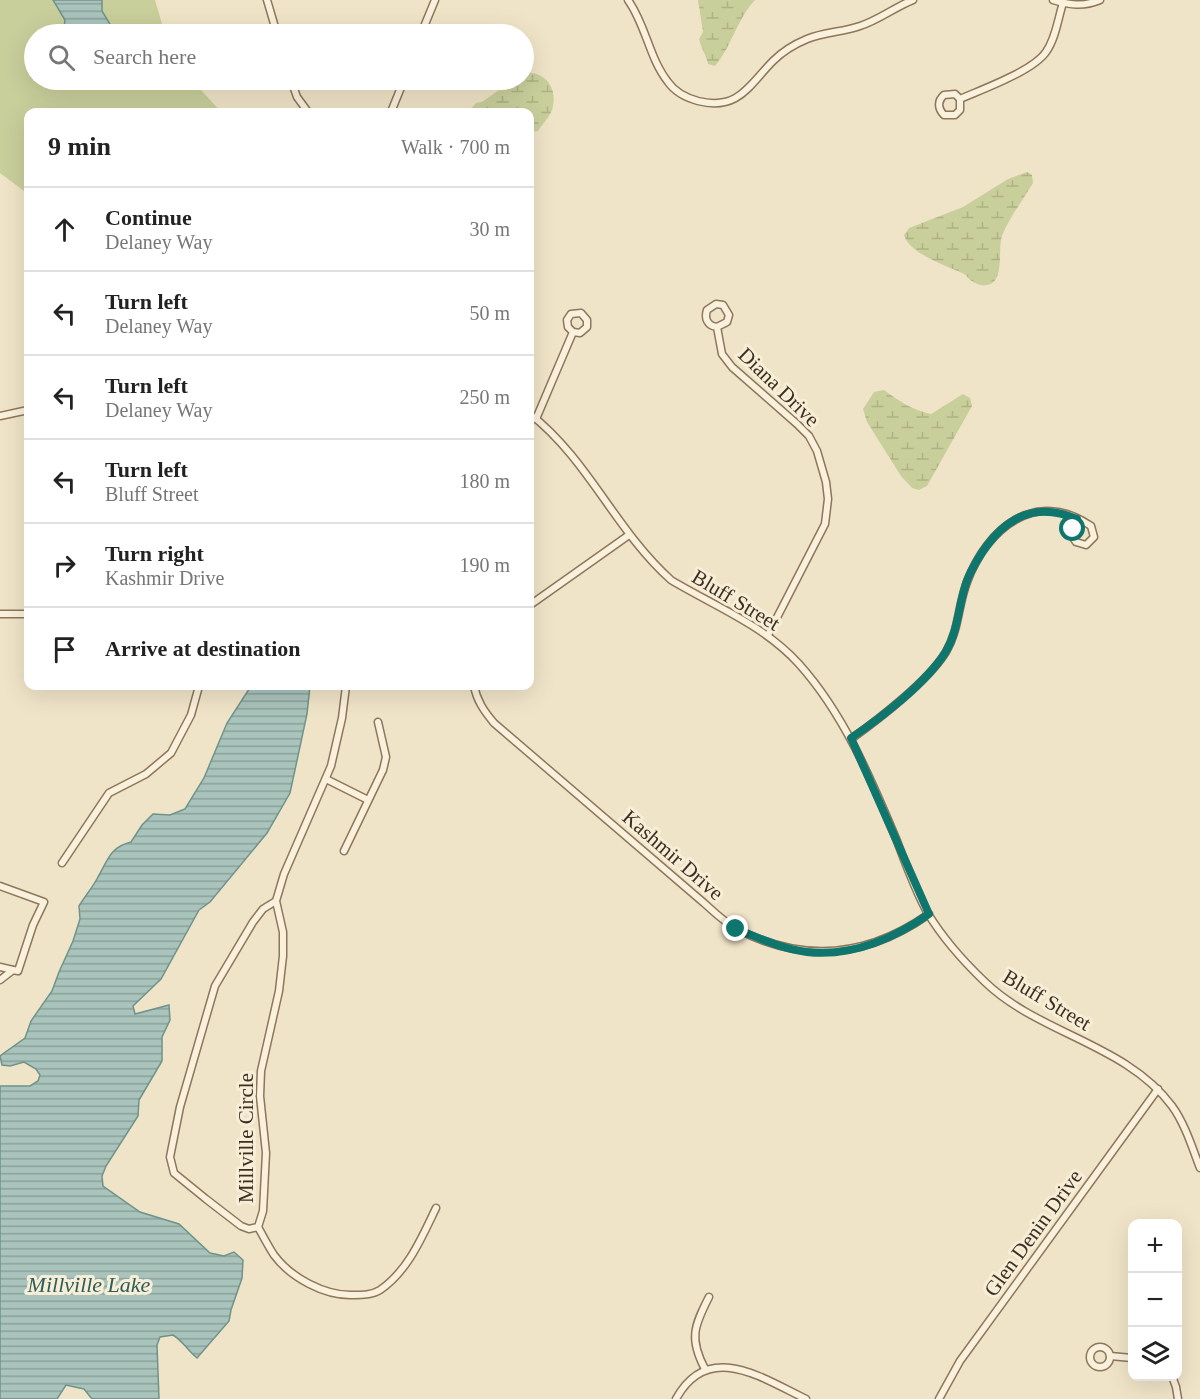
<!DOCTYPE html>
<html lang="en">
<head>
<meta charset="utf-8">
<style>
	:root { --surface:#fff; --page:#f6f6f6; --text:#222; --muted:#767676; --line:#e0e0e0 }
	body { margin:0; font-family:Georgia,serif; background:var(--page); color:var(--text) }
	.controls { position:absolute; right:18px; bottom:18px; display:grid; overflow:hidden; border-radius:12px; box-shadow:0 6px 24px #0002 }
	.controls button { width:54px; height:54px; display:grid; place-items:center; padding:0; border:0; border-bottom:2px solid var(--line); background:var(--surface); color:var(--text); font:30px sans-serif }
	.stop { position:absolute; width:18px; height:18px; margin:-14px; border:4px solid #0f766e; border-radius:50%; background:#fff }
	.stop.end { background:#0f766e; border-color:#fff; box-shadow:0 2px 6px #0008 }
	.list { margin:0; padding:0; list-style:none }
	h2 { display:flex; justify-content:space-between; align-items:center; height:78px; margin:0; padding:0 24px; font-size:26px }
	h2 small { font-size:20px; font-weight:400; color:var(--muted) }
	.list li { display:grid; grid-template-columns:39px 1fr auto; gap:18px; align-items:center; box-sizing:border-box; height:84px; padding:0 24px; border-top:2px solid var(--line) }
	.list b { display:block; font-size:22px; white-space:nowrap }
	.list p { margin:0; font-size:20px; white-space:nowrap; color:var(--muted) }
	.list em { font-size:20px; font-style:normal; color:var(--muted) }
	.icon { flex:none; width:33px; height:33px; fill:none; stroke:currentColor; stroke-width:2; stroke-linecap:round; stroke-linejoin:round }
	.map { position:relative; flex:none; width:1200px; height:1399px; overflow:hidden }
	.search { position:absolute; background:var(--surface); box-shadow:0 6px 24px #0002; left:24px; top:24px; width:510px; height:66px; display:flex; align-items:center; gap:15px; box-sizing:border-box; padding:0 21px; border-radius:33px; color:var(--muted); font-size:22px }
	.panel { position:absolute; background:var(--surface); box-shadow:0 6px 24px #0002; left:24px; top:108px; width:510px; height:582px; border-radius:12px }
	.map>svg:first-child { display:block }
	.wetland { fill:url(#wetland-marsh) }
	.park { fill:#c9cf9b }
	.water { fill:url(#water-rules); stroke:#6f938a; stroke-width:1.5 }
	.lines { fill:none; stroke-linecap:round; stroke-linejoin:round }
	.street-casing { stroke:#8d765c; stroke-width:9 }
	.street { stroke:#faf1dc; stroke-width:6 }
	.route { stroke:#0f766e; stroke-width:8 }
	.labels { text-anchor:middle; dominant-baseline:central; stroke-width:6; stroke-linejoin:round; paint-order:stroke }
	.street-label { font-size:21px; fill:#3d2e20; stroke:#f7eed8 }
	.water-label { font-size:22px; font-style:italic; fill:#2f5d5a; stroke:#f7eed8 }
</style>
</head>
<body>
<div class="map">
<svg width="1200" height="1399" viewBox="0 0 1200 1399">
	<defs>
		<pattern id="wetland-marsh" width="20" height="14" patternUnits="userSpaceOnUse" patternTransform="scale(1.5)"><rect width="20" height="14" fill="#c9cf9b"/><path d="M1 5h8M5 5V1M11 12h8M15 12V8" fill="none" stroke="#aeb285"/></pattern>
		<pattern id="water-rules" width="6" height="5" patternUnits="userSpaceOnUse" patternTransform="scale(1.5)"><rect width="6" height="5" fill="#a9c4bc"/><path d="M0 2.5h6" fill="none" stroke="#8ba098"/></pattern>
	</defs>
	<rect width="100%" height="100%" fill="#f0e4c8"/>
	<g class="wetland">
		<path d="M698 0H755C737 19 732 46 715 66L708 64C706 55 701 48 699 39L703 32Z"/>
		<path d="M524 73C544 71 557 86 553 106 552 115 543 123 538 131L530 132V112H468L476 103 482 102 513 80H524Z"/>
		<path d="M1027 172 1032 175 1033 183C1023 200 1009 218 1002 236 997 249 1007 289 981 285 975 284 968 279 966 275 948 266 909 254 904 235L909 228 963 207 1008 179Z"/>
		<path d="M884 390C899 401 912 410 931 414L963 394 970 398 972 406 927 486 919 490 912 488 901 476 867 422 863 409 874 392Z"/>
	</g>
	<polygon class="park" points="0,0 155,0 165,34 34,34 34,80 192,80 221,112 28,112 28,194 0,173"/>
	<g class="water">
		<polygon points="53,0 102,0 102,11 113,29 111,34 77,34 64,27 65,20"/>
		<path d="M251 686H310L307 714 290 793 267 833 210 902 199 910 161 979 133 1006 135 1014 169 1005 170 1020 162 1037V1061L139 1100 138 1116 106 1166 102 1176 103 1186 140 1212 179 1224 210 1253 224 1256 234 1252 243 1260 242 1278 231 1310 229 1321 197 1358C187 1350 183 1341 173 1335L160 1337 157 1345 159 1399H92L84 1389 66 1385 57 1399H0V1086H30L38 1081 40 1075 36 1069 24 1062 10 1066 2 1065 0 1056 25 1038 31 1021 52 991 59 972 73 941 80 919 79 906C85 896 93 887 98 877 108 860 110 847 131 842L142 825 153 814 170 815 185 809 204 778 227 723Z"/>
	</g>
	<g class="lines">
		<g class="street-casing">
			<g id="street">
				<polyline points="267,0 277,34"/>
				<path d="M628 0C646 25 649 58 668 82 675 92 687 98 698 101 739 111 749 85 773 61 782 52 795 44 807 39 824 32 843 32 860 26 879 20 895 7 913 0"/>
				<path d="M1053 0C1070 5 1083 7 1100 0"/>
				<polyline points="421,34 435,0"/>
				<polyline points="291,80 297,97 308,112"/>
				<path d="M960 99V110L955 115H944C938 109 937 101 944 95L955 94 960 99C983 89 1033 71 1046 52 1056 38 1058 18 1063 3"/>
				<polyline points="391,112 404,80"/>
				<path d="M717 327C708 326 704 319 707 310L716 304 723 305 729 315 727 322 717 327 722 354 732 367 797 424 809 436 817 451 826 482 828 499 825 524 768 635"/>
				<path d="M530 414C588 459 616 531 671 580 714 606 764 625 799 664 844 714 871 779 897 841 906 865 915 890 927 912 942 937 963 961 985 982 1039 1034 1126 1044 1172 1106 1185 1124 1192 1147 1200 1168"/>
				<polyline points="0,416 28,410"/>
				<polyline points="536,419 573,332 580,333 587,327 587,320 581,313 571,314 567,320 568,327 573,332"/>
				<polyline points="530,605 629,535"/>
				<polyline points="0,614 28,614"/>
				<path d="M474 686C477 701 484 711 494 723L704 903C714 912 725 923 737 929 804 964 868 957 929 914"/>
				<path d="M851 739C879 719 928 681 946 652 959 630 958 605 967 582 987 528 1036 488 1091 526L1094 537 1086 545 1076 542 1072 536 1077 519"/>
				<polyline points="326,779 368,800"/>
				<polyline points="344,851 383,770 386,757 378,722"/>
				<polyline points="62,863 109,793 146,774 171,753 191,715 199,686"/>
				<polyline points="0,886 44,902 33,925 18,971 13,970 0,980"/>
				<polyline points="276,901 263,909 253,922 215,986 180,1107 170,1157 174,1173 206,1199 241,1226 249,1229 258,1227 263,1211 266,1153 260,1096 261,1071 279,991 283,956 283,932 276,901 284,874 331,766 342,718 346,686"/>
				<polyline points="0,967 13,970"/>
				<path d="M258 1227C263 1236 268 1246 274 1255 291 1278 325 1296 353 1295 362 1295 372 1295 380 1290 408 1271 422 1237 436 1208"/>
				<circle cx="1100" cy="1357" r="10"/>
				<polyline points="1110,1356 1132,1358"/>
				<path d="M705 1369C689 1339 694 1326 709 1297"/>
				<polyline points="1172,1376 1176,1387 1178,1399"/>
				<path d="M676 1399C708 1340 762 1378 806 1399"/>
				<polyline points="939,1399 960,1361 1158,1089"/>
			</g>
		</g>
		<use href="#street" class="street"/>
	</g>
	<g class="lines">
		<path class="route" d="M736 929C759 938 782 949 807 952 851 957 893 939 929 914L851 738C881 718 926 683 945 653 958 632 958 609 965 587 968 574 976 562 983 551 1007 516 1036 502 1077 519L1073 529"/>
	</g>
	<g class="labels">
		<g class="street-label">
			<text transform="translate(779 387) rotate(44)">Diana Drive</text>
			<text transform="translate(736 600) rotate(31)">Bluff Street</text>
			<text transform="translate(673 855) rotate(41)">Kashmir Drive</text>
			<text transform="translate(1047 1000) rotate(31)">Bluff Street</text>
			<text transform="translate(246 1138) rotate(-90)">Millville Circle</text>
			<text transform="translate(1033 1233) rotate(-54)">Glen Denin Drive</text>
		</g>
		<g class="water-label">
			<text x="89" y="1284">Millville Lake</text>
		</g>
	</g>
</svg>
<div class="controls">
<button>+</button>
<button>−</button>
<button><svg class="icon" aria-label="layers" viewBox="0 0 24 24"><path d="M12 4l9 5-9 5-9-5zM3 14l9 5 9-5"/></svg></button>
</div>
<div class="stop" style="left:1073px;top:529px"></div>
<div class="stop end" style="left:736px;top:929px"></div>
<div class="search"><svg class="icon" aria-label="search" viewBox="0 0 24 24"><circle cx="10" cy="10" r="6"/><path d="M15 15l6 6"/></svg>Search here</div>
<section class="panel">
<h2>9 min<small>Walk · 700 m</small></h2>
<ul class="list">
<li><svg class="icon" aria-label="ahead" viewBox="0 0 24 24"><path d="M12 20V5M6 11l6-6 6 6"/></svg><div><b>Continue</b><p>Delaney Way</p></div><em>30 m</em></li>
<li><svg class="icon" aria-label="left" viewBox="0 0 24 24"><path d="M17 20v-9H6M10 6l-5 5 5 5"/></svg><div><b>Turn left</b><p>Delaney Way</p></div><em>50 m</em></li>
<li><svg class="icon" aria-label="left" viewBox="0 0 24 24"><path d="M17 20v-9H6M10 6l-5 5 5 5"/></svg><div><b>Turn left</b><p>Delaney Way</p></div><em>250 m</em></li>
<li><svg class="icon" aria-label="left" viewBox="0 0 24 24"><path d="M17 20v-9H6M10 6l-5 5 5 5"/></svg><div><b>Turn left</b><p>Bluff Street</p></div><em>180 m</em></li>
<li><svg class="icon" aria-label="right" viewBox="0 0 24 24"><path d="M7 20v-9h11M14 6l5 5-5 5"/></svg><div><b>Turn right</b><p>Kashmir Drive</p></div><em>190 m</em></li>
<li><svg class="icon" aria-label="arrive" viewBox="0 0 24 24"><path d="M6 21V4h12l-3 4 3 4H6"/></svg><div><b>Arrive at destination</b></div></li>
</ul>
</section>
</div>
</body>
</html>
